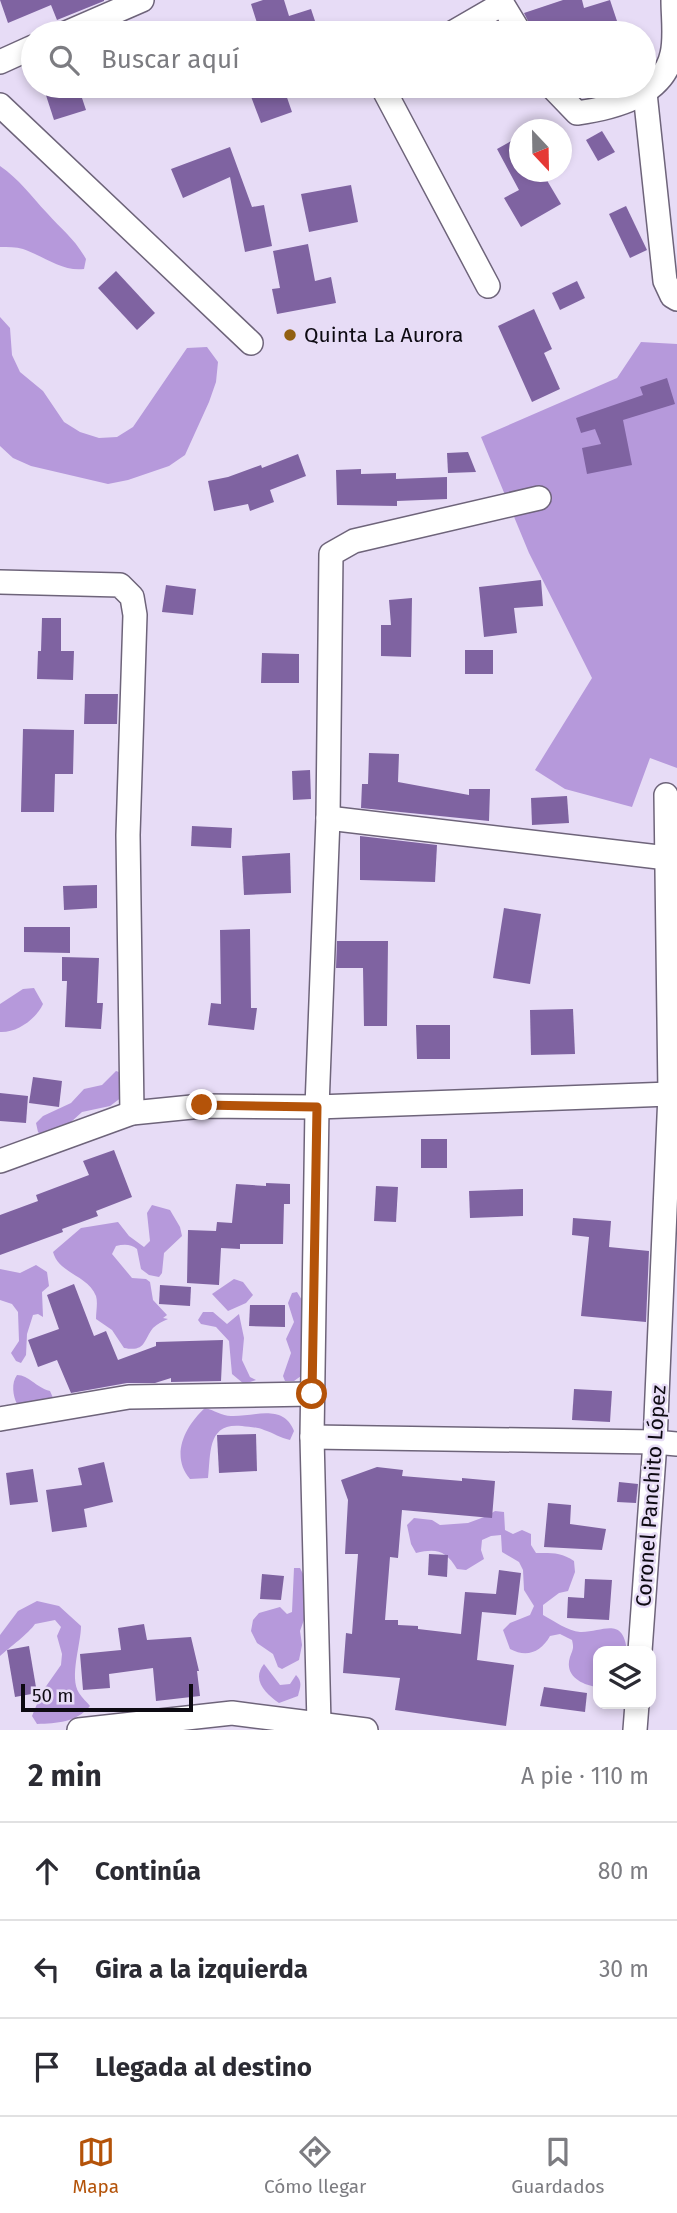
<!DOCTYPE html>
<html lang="es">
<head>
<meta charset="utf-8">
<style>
	:root { --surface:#fff; --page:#f7f7f7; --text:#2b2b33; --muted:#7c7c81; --line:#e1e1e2; --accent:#b45309 }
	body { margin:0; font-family:"Fira Sans",sans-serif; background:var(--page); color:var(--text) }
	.controls { position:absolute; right:21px; bottom:21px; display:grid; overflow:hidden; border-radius:14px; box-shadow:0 4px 10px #0003 }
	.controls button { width:63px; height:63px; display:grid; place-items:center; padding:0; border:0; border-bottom:2px solid var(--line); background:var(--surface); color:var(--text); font:35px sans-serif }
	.compass { position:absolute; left:509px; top:119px; width:63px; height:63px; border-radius:50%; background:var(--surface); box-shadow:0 4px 10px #0003; rotate:158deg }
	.scale { position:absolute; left:21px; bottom:18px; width:172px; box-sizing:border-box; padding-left:7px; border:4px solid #0d0a12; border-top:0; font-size:19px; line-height:24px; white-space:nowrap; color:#0d0a12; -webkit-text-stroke:5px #e7dcf6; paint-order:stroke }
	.stop { position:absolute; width:21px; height:21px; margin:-16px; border:5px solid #b45309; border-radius:50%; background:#fff }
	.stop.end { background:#b45309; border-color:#fff; box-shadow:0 2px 7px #0008 }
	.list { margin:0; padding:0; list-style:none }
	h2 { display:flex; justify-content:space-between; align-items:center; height:91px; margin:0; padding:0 28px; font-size:30px }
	h2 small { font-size:23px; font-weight:400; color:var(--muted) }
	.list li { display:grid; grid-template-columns:46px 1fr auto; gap:21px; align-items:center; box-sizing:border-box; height:98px; padding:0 28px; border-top:2px solid var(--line) }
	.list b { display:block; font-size:26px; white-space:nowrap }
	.list em { font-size:23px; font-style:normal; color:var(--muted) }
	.icon { flex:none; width:38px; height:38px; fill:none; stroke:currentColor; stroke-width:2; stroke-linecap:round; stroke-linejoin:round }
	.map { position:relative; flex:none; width:677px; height:1730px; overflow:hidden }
	.search { position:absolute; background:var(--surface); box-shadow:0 4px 10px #0003; left:21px; right:21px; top:21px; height:77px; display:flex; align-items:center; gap:18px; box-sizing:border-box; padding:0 24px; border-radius:38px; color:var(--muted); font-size:26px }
	.sheet { height:385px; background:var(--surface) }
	nav { display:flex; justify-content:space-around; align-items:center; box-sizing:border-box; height:98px; border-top:2px solid var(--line); background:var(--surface); font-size:19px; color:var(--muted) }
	nav a { display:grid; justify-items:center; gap:4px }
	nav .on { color:var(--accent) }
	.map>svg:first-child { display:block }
	.forest { fill:#b699db }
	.building { fill:#7f63a1 }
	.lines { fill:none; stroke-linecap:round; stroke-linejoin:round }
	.minor-casing { stroke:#6e647a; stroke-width:26 }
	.minor { stroke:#fff; stroke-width:23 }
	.route { stroke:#b45309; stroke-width:9 }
	.poi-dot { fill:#926011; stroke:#e7dcf6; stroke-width:2.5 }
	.labels { text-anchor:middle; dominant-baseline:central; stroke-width:5; stroke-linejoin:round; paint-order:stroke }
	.poi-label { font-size:21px; fill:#0d0a12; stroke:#e7dcf6; text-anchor:start }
	.street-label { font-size:21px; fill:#0d0a12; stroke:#e7dcf6 }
</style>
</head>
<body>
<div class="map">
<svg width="677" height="1730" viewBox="0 0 677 1730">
	<rect width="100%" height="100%" fill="#e7dcf6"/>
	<g class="forest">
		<path d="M0 166C19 179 31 196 47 213 62 230 74 238 86 259L84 269C63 272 43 256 23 249 16 247 8 247 0 247Z"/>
		<polygon points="0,317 10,328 12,355 20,372 43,391 64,422 80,432 99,438 117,437 133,427 187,348 207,347 218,362 216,382 209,402 185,455 169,466 128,480 108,484 31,466 13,458 0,446"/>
		<polygon points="641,342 677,344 677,768 650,758 632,807 565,789 535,770 592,678 529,553 481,437 617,378"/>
		<path d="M34 988 43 1004C36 1019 17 1033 0 1032V1004L23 989Z"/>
		<polygon points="116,1071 125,1074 126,1094 110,1106 82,1112 61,1131 45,1139 38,1132 36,1123 43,1116 71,1103 84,1089 102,1085"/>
		<path d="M152 1205 170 1210 180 1227 182 1236 164 1253 162 1273 159 1277 149 1275 141 1269 137 1249C131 1244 124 1244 116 1246L112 1254 132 1278 146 1279 150 1282 153 1300 167 1315 163 1318 168 1319C163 1321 157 1324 153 1328 143 1341 146 1352 124 1348L112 1330 96 1319C96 1311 98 1303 96 1296 88 1275 59 1274 53 1252L81 1228 118 1222 129 1236 144 1247 150 1241 147 1213Z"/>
		<polygon points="36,1265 47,1272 49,1286 42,1292 43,1317 38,1314 33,1315 27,1334 26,1355 21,1363 16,1361 11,1353 19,1341 18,1312 12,1304 0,1300 0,1269 20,1273"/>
		<polygon points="234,1279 243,1282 253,1295 246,1303 228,1311 212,1294"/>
		<polygon points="297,1292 305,1305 307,1361 301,1376 294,1381 285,1381 283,1376 291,1353 286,1339 294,1322 288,1303 292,1293"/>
		<polygon points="203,1312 213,1312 227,1324 239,1314 244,1338 242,1360 250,1377 256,1380 244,1384 232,1374 229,1341 216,1327 201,1324 198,1320"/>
		<path d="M17 1375C29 1375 35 1387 50 1391L54 1400 27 1407 17 1404C13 1396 11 1383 17 1375Z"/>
		<path d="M205 1408C214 1410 222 1416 231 1416 254 1417 283 1403 294 1431L290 1440C280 1438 274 1433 264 1430 258 1427 249 1427 242 1426 207 1422 211 1453 208 1478L190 1479C170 1456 185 1426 205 1408Z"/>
		<path d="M495 1511 504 1512 505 1530 513 1534 522 1530 531 1534V1545L536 1553C551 1553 561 1552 574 1561L575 1572 568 1591 559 1593 543 1605V1615C554 1621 568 1631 580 1632 602 1633 623 1615 627 1651H598V1687C582 1685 564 1676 570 1657 573 1649 574 1648 572 1640L560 1634 550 1636C541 1652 527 1658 510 1649L503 1630 510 1623 530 1615 534 1606 524 1590 523 1570 519 1562 502 1552 501 1535 491 1536 482 1540 481 1550 484 1559 466 1570 457 1569C446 1550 436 1548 416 1553L411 1544 407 1525 414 1518 432 1520 440 1525 468 1523 487 1516Z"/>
		<polygon points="294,1568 300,1568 307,1582 304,1603 305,1617 300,1631 302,1645 299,1660 282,1669 278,1667 273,1654 257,1643 251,1631 253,1620 259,1613 280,1607 287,1614 292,1612"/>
		<path d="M37 1601 59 1606 81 1626C81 1644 69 1677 79 1693 82 1698 87 1702 90 1706 76 1723 57 1723 37 1724L32 1716 42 1692 61 1665 62 1654 57 1636 61 1627 55 1620 35 1624C29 1633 9 1648 0 1656V1635L18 1611Z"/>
		<path d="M264 1664 280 1685 290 1684 296 1675C303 1682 300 1688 298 1696L279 1703C266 1694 251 1680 264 1664Z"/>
	</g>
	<g class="building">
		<polygon points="0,0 104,0 104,1 57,20 51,5 8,23"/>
		<polygon points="263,0 284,0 289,16 311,9 319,33 248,33 247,30 258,26 251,4"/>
		<polygon points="563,0 582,0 584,8 610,0 621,33 534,33 524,13"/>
		<polygon points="43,86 78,86 86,110 54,120"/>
		<polygon points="247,86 283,86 292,112 261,123"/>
		<polygon points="602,131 615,152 598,161 586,140"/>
		<polygon points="520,136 520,172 542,172 561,204 521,227 504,198 519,190 497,149"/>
		<polygon points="230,147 252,207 264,205 272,246 245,252 230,177 183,198 171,169"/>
		<polygon points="351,185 358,222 309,232 301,194"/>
		<polygon points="626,206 647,250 630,258 609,214"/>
		<polygon points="308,244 315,281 331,277 336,303 277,314 272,289 280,288 273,251"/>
		<polygon points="116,271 155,313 137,330 98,288"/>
		<polygon points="577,281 585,298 560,310 552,293"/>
		<polygon points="534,309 552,349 544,353 560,389 532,402 498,326"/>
		<polygon points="667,378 675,404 623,420 632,465 587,474 582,448 601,444 595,429 581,433 576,418 643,395 640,387"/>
		<polygon points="468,452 476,472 448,473 447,453"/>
		<polygon points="298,454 306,476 270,490 274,502 250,511 248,504 214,511 208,481 228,477 261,465 262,468"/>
		<polygon points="361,469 361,474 396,473 396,479 447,477 447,499 397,501 397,506 337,505 336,470"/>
		<polygon points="541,580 543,606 514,608 517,633 484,637 479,587"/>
		<polygon points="166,585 196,589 193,615 162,612"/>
		<polygon points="412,598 411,657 381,656 381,625 391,625 389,600"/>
		<polygon points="42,618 61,618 61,651 74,651 73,680 37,679 38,651 41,651"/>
		<rect x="465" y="650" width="28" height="24"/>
		<polygon points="262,653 299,654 299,683 261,683"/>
		<polygon points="85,694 118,694 117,724 84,724"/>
		<polygon points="23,729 74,730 73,774 55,774 54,812 21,812"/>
		<polygon points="369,753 399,754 398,782 469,795 469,789 490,789 489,821 361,808 362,784 368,784"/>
		<polygon points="310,770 311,799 293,800 292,771"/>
		<polygon points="567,796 569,823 532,825 531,798"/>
		<polygon points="192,826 232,828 231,848 191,846"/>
		<polygon points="360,836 437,845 435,882 360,880"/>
		<polygon points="290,853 291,893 244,895 242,856"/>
		<polygon points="97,885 97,908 64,910 63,886"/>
		<polygon points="504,908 541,914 530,984 493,978"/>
		<polygon points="24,927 70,927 70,953 24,952"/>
		<polygon points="250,929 251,1008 257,1008 254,1030 208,1025 211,1003 221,1004 220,930"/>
		<polygon points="337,941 388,941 387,1026 364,1026 363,968 336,968"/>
		<polygon points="62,957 99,958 97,1003 103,1003 101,1029 65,1027 67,981 62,981"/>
		<polygon points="573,1009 575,1054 531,1055 530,1010"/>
		<polygon points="416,1025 450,1025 450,1059 417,1059"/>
		<polygon points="33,1077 62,1081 59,1107 29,1103"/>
		<polygon points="0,1093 28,1096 26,1123 0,1121"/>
		<rect x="421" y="1139" width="26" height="29"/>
		<polygon points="114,1150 132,1197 96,1211 98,1216 62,1229 63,1232 0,1255 0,1215 38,1201 36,1195 89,1175 83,1161"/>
		<polygon points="266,1183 290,1184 290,1204 284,1204 283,1244 240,1244 240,1249 221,1248 219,1285 187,1283 188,1230 216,1231 217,1222 232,1223 236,1184 266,1186"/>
		<polygon points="376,1186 398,1187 396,1222 374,1221"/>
		<polygon points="523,1189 523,1216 470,1218 469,1191"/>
		<polygon points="573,1218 611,1221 609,1247 649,1251 646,1322 581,1316 589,1237 572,1235"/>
		<polygon points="74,1284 94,1336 106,1331 118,1360 156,1346 156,1342 223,1340 221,1381 171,1382 171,1378 155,1383 127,1383 71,1393 57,1360 38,1367 28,1340 59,1329 47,1295"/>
		<polygon points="160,1285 191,1287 190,1306 159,1304"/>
		<polygon points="250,1305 285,1305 285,1327 249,1326"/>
		<polygon points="574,1389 612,1391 610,1422 572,1420"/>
		<polygon points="256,1434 257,1471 219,1473 217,1435"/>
		<polygon points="104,1462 113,1502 84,1509 87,1527 52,1532 46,1490 82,1485 78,1468"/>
		<polygon points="377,1467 403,1470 402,1476 462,1481 462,1478 495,1481 492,1518 402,1510 398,1558 390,1557 385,1620 398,1620 398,1625 418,1626 418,1629 461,1634 465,1592 496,1594 499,1570 521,1573 516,1615 482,1612 477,1660 514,1665 506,1726 395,1710 400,1678 343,1673 346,1633 352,1634 358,1554 345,1554 348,1500 341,1480"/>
		<polygon points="33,1469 38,1502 10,1505 6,1473"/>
		<polygon points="619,1482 638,1484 636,1503 617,1502"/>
		<polygon points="548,1503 571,1505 570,1524 606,1529 602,1550 544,1547"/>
		<polygon points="429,1554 448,1555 447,1577 428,1575"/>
		<polygon points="262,1574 284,1576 281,1600 260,1599"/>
		<polygon points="585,1579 612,1580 609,1620 567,1618 568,1597 584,1598"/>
		<polygon points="144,1624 147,1640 191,1637 199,1671 197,1671 200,1696 156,1701 153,1668 109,1674 110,1688 83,1690 80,1654 121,1650 118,1628"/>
		<polygon points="29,1646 37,1693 15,1697 7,1650"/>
		<polygon points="544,1687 587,1693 585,1712 540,1706"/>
	</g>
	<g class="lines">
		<g class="minor-casing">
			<g id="minor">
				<polyline points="500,0 520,33"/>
				<polyline points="66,33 142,0"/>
				<polyline points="452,33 502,4"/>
				<polyline points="0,62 33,47"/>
				<polyline points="384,86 385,92 488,286"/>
				<path d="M551 86 577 113C613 108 663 96 672 54 676 38 673 17 673 0"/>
				<polyline points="645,93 665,281 672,296 677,299"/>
				<polyline points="0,105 251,343"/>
				<polyline points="0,582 120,585 132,597 135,615 128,835 132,1113"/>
				<polyline points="328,818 667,858"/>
				<polyline points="0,1161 132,1113 202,1106 317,1107 670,1094"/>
				<polyline points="0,1419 129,1397 312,1394"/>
				<polyline points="312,1437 655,1442 677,1444"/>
				<polyline points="640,1651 655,1442 670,1094 666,795"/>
				<polyline points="319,1724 312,1437 317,1107 328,818 331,554 354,541 539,498"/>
				<polyline points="79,1730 232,1713 366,1730"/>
				<polyline points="635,1730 637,1704"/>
			</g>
		</g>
		<use href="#minor" class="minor"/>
	</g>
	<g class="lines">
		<polyline class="route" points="202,1105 317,1107 312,1394"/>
	</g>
	<circle class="poi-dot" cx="290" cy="335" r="7"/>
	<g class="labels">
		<g class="poi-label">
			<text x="304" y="335">Quinta La Aurora</text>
		</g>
		<g class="street-label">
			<text transform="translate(651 1496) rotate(-86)">Coronel Panchito López</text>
		</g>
	</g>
</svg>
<div class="controls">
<button><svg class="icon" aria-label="layers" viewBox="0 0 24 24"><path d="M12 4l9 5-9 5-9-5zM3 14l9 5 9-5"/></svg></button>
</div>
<svg class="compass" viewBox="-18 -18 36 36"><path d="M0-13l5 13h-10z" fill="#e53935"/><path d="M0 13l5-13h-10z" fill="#7c7c81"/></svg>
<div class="scale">50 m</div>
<div class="stop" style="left:312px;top:1394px"></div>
<div class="stop end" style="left:202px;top:1105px"></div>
<div class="search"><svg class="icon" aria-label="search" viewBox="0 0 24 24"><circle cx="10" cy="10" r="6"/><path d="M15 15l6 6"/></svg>Buscar aquí</div>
</div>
<section class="sheet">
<h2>2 min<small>A pie · 110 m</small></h2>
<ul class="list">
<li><svg class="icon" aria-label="ahead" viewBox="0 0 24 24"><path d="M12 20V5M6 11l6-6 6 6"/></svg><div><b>Continúa</b></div><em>80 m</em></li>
<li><svg class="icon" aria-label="left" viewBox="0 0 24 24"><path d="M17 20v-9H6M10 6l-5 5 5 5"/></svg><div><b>Gira a la izquierda</b></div><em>30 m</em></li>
<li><svg class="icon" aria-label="arrive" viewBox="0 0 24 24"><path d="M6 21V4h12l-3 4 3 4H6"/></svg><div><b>Llegada al destino</b></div></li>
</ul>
</section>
<nav>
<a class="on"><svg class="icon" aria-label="map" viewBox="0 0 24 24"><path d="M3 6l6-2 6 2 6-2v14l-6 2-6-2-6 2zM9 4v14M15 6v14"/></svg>Mapa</a>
<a><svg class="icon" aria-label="directions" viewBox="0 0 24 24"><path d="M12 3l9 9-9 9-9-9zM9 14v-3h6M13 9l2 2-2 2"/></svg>Cómo llegar</a>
<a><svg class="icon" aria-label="saved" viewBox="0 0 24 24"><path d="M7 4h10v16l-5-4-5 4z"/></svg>Guardados</a>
</nav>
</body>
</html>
